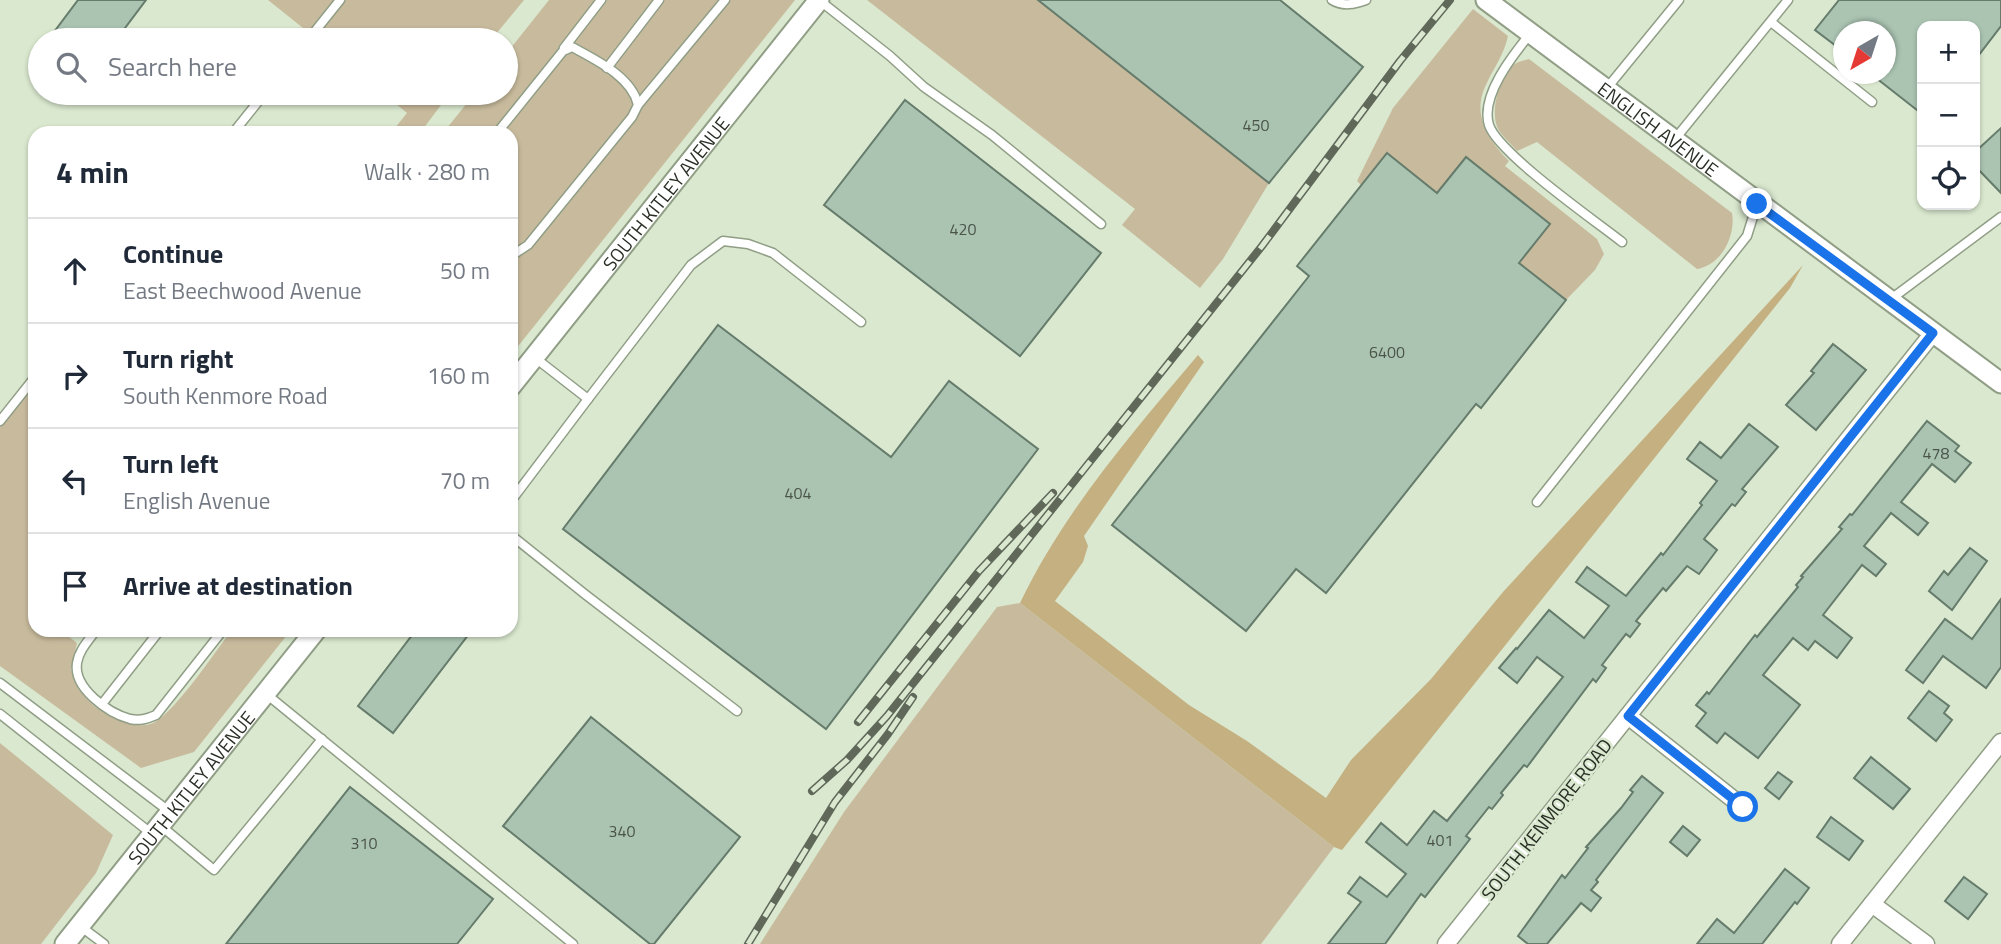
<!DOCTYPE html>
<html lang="en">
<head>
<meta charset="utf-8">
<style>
	:root { --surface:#fff; --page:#f2f2f3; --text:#1f2937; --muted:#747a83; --line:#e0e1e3 }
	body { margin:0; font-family:"Titillium Web",sans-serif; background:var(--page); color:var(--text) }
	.controls { position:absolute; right:21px; top:21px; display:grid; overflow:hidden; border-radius:14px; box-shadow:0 2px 5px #0004 }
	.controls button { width:63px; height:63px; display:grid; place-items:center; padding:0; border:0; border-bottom:2px solid var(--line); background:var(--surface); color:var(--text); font:35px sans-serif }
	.compass { position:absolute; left:1833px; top:21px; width:63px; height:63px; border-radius:50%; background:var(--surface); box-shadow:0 2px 5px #0004; rotate:219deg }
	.stop { position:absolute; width:21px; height:21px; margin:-16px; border:5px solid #1a73e8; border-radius:50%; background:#fff }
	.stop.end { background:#1a73e8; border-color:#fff; box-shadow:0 2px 7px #0008 }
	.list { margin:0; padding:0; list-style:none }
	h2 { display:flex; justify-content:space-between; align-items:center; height:91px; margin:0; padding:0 28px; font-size:30px }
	h2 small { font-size:23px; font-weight:400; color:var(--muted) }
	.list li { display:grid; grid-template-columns:46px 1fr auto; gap:21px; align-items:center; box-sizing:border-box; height:105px; padding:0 28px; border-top:2px solid var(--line) }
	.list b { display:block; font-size:26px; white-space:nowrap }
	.list p { margin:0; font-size:23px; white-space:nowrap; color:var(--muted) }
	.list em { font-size:23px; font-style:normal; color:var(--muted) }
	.icon { flex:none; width:38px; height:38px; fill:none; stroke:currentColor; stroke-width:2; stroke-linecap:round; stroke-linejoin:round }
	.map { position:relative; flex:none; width:2001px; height:944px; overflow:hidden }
	.search { position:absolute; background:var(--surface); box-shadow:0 2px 5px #0004; left:28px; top:28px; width:490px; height:77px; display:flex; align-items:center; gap:18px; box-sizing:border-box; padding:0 24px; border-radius:38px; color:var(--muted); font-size:26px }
	.panel { position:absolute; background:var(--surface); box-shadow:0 2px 5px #0004; left:28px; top:126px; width:490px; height:511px; border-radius:21px }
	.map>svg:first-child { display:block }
	.green { fill:#c8bb9d }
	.forest { fill:#c4b081 }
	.building { fill:#abc4b2; stroke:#657b6b; stroke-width:2 }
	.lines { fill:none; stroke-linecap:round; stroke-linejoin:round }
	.service-casing { stroke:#909e86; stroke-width:11 }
	.minor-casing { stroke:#909e86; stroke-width:19 }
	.tertiary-casing { stroke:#909e86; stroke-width:23 }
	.service { stroke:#fff; stroke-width:8 }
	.minor { stroke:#fff; stroke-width:16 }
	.tertiary { stroke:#fff; stroke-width:19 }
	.rail-casing { stroke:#60685a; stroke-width:8 }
	.rail { stroke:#dae8cf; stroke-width:5; stroke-dasharray:16; stroke-linecap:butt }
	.route { stroke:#1a73e8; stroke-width:9 }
	.labels { text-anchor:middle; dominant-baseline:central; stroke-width:5; stroke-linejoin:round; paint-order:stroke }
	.number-label { font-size:16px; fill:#4a5449 }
	.street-label { font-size:19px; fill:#2a2f26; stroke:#dae8cf }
</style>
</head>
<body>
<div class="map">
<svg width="2001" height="944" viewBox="0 0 2001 944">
	<rect width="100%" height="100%" fill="#dae8cf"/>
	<g class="green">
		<polygon points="268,0 524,0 491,40 318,40"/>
		<polygon points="549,0 795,0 511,355 511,133 443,133 475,93 506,93 506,54"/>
		<polygon points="867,0 1038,0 1269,183 1223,259 1200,288 1122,225 1135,209"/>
		<path d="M1473 9 1508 36C1504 55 1493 69 1485 87 1472 115 1489 141 1509 161L1505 166 1597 239 1604 254 1595 270 1566 300 1519 263 1550 223 1466 157 1437 193 1361 185 1357 181 1393 108Z"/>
		<path d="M1529 59 1732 213C1736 235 1722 265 1697 269L1537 142 1517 151C1511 144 1503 137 1498 129 1490 112 1498 83 1509 69 1514 63 1521 61 1529 59Z"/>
		<polygon points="383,93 450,93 420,133 391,133 407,113"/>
		<path d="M24 389 35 398V630H60L77 643 71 670C76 680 80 691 87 699 99 714 137 733 155 722 178 708 214 653 232 630H291L194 752 141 768 0 666V419Z"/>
		<polygon points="1020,603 1334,847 1261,944 760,944 844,812 997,607"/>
		<polygon points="0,743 113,835 96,873 41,944 0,944"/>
	</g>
	<path class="forest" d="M1803 265 1790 288 1342 850 1334 847 1020 603C1064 511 1133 432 1198 355L1204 362 1084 536 1088 546 1083 562 1055 601 1189 705 1247 741 1326 798 1351 760 1431 679 1503 592Z"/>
	<g class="building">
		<polygon points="78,0 146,0 116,40 48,40"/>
		<polygon points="1038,0 1280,0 1363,67 1269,183"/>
		<polygon points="1839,0 2001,0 2001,26 1975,60 1975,26 1922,26 1922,114 1871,74 1886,74 1886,32 1844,32 1844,52 1815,30"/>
		<polygon points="905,100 1101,253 1020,356 824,205"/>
		<polygon points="2001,128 2001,193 1975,166 1975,152"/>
		<polygon points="1387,153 1437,193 1466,157 1550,224 1519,263 1566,300 1481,408 1476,404 1326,593 1296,569 1246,631 1112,525 1309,276 1297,266"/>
		<polygon points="718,325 891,457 949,381 1038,449 826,729 563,529"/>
		<polygon points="1833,344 1866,370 1816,430 1786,405 1814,373 1811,371"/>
		<polygon points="1927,421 1959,446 1955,451 1971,463 1955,482 1932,464 1901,502 1928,523 1918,535 1891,513 1864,546 1886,564 1876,576 1862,565 1823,615 1852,638 1837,658 1815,641 1808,650 1793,638 1763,675 1800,705 1758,758 1725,733 1717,743 1696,726 1706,713 1696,705 1707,692 1709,694 1755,635 1757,637 1798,587 1796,585 1803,577 1801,576 1842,529 1839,527 1850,514 1852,515"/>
		<polygon points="1749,424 1778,447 1742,489 1746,492 1735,506 1732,504 1704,539 1717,550 1699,574 1687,566 1666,591 1663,588 1636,621 1640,624 1630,637 1626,634 1602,665 1606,668 1596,682 1593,679 1527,767 1524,765 1501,793 1503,795 1492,809 1489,807 1466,836 1470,839 1425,897 1421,894 1385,944 1328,944 1361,902 1348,893 1360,877 1387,897 1406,874 1366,842 1381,823 1407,845 1434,811 1447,821 1563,677 1537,657 1517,683 1499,668 1516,648 1517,649 1549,610 1584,638 1609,606 1576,582 1587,567 1626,596 1661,553 1663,555 1702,505 1700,503 1717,481 1687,459 1700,442 1721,458"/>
		<polygon points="1970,548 1987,561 1952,610 1929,591 1944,571 1948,575"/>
		<polygon points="2001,599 2001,667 1986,688 1943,656 1923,683 1906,670 1945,619 1972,639"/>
		<polygon points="416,630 472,630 393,733 358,706"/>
		<polygon points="1929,691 1949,706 1944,713 1952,720 1936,741 1908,718"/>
		<polygon points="591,717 740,837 654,944 650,944 503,826"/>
		<polygon points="1871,757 1910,789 1893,809 1854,778"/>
		<polygon points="1778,772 1792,782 1779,799 1765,788"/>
		<polygon points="1642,776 1663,793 1596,880 1598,882 1591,890 1601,898 1591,911 1581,903 1547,944 1528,944 1518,936 1562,875 1565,878 1588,848 1586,847 1621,808 1633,792 1630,790"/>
		<polygon points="350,787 493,899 457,944 226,944"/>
		<polygon points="1831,817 1863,841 1849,860 1817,837"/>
		<polygon points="1683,826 1700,840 1687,856 1670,842"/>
		<polygon points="1785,869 1809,888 1797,904 1795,902 1762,944 1697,944 1717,919 1734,933"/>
		<polygon points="1964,877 1987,894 1968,919 1945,901"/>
	</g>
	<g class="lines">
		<g class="service-casing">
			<g id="service">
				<polyline points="819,0 890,56 924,87 992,135 1101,224"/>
				<path d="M1332 0C1343 7 1355 4 1366 0"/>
				<polyline points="1771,22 1872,102"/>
				<path d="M1530 34C1513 55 1480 96 1489 125 1498 153 1594 220 1622 242"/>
				<polyline points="308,40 340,0"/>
				<polyline points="564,48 601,0"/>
				<polyline points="607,68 659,0"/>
				<polyline points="1607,88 1679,0"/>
				<polyline points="638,105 725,0"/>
				<polyline points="233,133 265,93"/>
				<path d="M497 133 563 51 572 47C596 60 632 77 638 105L632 117 528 245 511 256"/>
				<polyline points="1675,139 1788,0"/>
				<polyline points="1891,299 2001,217"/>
				<polyline points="534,357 588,399 691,265 723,241 748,244 773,253 861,322"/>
				<polyline points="0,421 35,377"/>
				<polyline points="511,501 588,399"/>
				<polyline points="1537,502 1747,236 1757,204"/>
				<polyline points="511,535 586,595 737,711"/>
				<path d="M96 630C89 640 79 650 77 663 73 688 108 713 130 719 140 721 147 719 156 715L223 630"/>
				<polyline points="0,683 170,812"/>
				<polyline points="265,693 573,944"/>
				<polyline points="102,704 160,630"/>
				<polyline points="0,714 152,834"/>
				<polyline points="160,825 214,870 322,739"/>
				<polyline points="80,926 104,944"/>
			</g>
		</g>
		<g class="minor-casing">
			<g id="minor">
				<polyline points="1628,716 1743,807"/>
				<polyline points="1872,904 1926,944"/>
				<polyline points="1446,944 1933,333"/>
				<polyline points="1840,944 2001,742"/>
			</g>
		</g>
		<g class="tertiary-casing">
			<g id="tertiary">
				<path id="s1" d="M1486 0 2001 383"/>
				<path id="s2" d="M511 386 819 0"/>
				<path id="s3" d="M65 944 316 630"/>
			</g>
		</g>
		<use href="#service" class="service"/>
		<use href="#minor" class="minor"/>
		<use href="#tertiary" class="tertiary"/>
		<g class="rail-casing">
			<g id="rail">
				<polyline points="858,722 979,571 1053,493"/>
				<polyline points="812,791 847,760 887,716 1262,246 1400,61 1450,0"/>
				<polyline points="748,944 835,802 888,734 913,697"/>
			</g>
		</g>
		<use href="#rail" class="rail"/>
	</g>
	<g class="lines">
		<polyline class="route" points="1743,807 1628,716 1933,333 1757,204"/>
	</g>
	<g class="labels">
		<g class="number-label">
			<text x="1256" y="125">450</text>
			<text x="963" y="229">420</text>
			<text x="1387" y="352">6400</text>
			<text x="1936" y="453">478</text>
			<text x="798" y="493">404</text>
			<text x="622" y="831">340</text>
			<text x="1440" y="840">401</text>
			<text x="364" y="843">310</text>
		</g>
		<g class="street-label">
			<text stroke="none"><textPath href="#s1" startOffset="215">ENGLISH AVENUE</textPath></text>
			<text stroke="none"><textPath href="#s2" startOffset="247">SOUTH KITLEY AVENUE</textPath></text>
			<text stroke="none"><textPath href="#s3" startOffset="201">SOUTH KITLEY AVENUE</textPath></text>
			<text transform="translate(1546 819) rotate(-52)">SOUTH KENMORE ROAD</text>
		</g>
	</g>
</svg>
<div class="controls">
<button>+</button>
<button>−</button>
<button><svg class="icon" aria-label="locate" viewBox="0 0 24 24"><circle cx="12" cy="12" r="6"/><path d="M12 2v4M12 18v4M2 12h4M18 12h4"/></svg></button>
</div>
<svg class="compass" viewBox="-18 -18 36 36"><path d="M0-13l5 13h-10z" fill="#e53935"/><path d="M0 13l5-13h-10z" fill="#747a83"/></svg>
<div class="stop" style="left:1743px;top:807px"></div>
<div class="stop end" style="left:1757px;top:204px"></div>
<div class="search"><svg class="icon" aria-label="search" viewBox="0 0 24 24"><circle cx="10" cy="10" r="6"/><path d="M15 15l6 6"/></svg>Search here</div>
<section class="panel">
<h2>4 min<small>Walk · 280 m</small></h2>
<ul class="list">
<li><svg class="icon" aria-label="ahead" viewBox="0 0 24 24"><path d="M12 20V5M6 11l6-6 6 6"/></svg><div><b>Continue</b><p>East Beechwood Avenue</p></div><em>50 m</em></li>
<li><svg class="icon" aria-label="right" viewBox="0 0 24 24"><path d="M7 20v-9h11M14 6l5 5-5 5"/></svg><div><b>Turn right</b><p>South Kenmore Road</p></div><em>160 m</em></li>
<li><svg class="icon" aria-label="left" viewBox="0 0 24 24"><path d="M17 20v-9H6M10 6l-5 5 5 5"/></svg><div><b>Turn left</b><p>English Avenue</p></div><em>70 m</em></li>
<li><svg class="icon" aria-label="arrive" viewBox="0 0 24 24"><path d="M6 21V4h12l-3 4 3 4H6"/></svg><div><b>Arrive at destination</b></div></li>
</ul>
</section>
</div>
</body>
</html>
